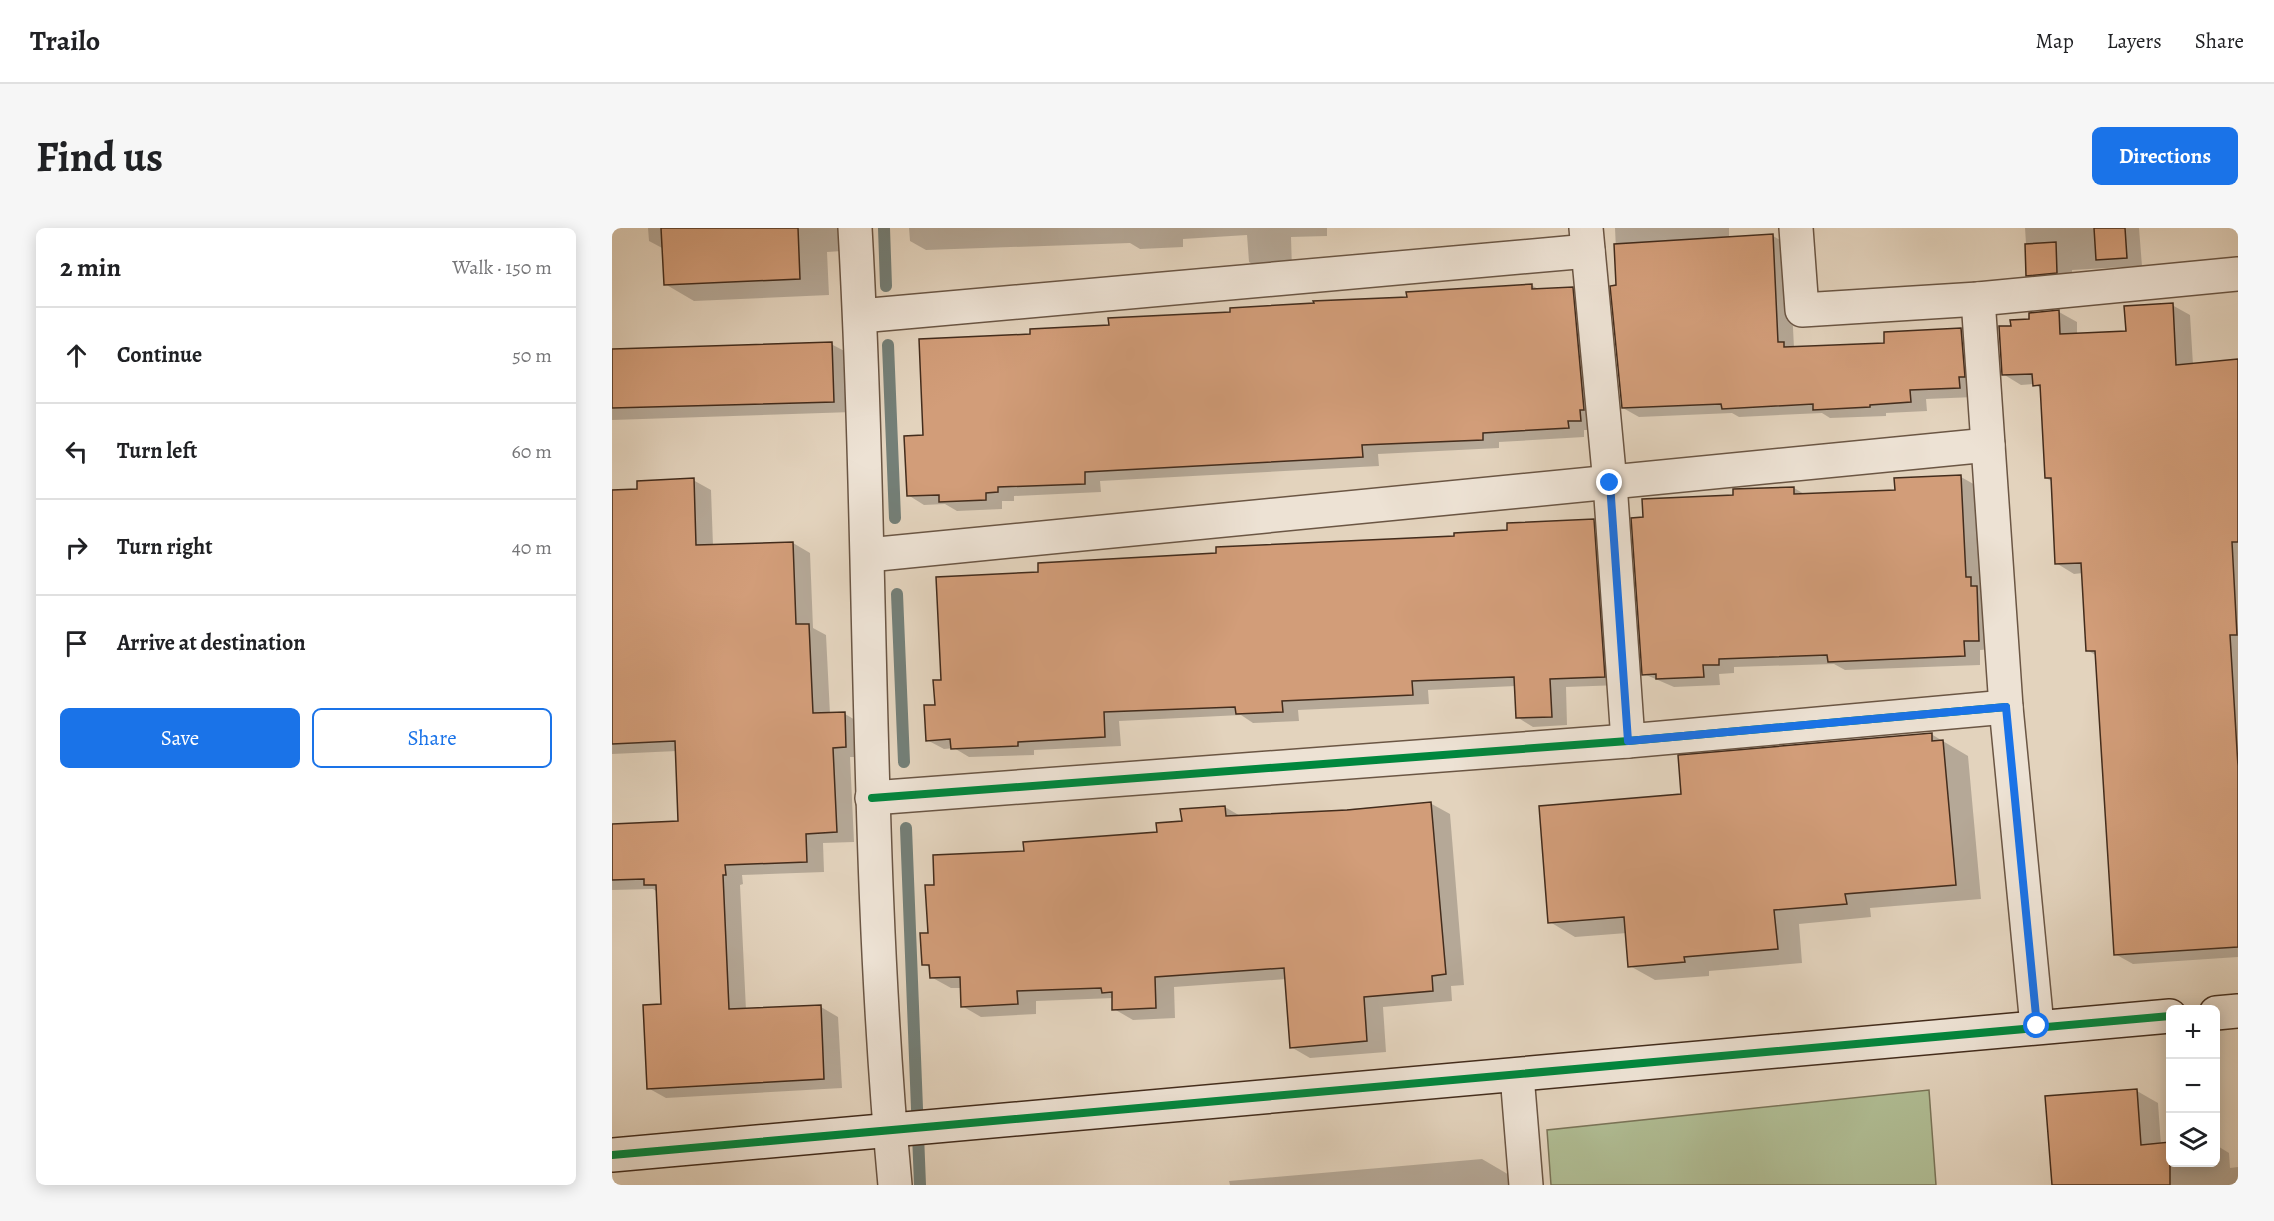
<!DOCTYPE html>
<html lang="en">
<head>
<meta charset="utf-8">
<style>
	:root { --surface:#fff; --page:#f6f6f6; --text:#202124; --muted:#757577; --line:#e0e0e0; --accent:#1a73e8 }
	body { margin:0; font-family:Alegreya,serif; background:var(--page); color:var(--text) }
	.controls { position:absolute; right:18px; bottom:18px; display:grid; overflow:hidden; border-radius:9px; box-shadow:0 3px 15px #0003 }
	.controls button { width:54px; height:54px; display:grid; place-items:center; padding:0; border:0; border-bottom:2px solid var(--line); background:var(--surface); color:var(--text); font:30px sans-serif }
	.stop { position:absolute; width:18px; height:18px; margin:-14px; border:4px solid #1a73e8; border-radius:50%; background:#fff }
	.stop.end { background:#1a73e8; border-color:#fff; box-shadow:0 2px 6px #0008 }
	.list { margin:0; padding:0; list-style:none }
	h2 { display:flex; justify-content:space-between; align-items:center; height:78px; margin:0; padding:0 24px; font-size:26px }
	h2 small { font-size:20px; font-weight:400; color:var(--muted) }
	.list li { display:grid; grid-template-columns:39px 1fr auto; gap:18px; align-items:center; box-sizing:border-box; height:96px; padding:0 24px; border-top:2px solid var(--line) }
	.list b { display:block; font-size:22px; white-space:nowrap }
	.list em { font-size:20px; font-style:normal; color:var(--muted) }
	.actions { display:flex; gap:12px; padding:18px 24px }
	.actions a { flex:1; padding:14px 0; border:2px solid var(--accent); border-radius:9px; text-align:center; font-size:21px; color:var(--accent) }
	.actions .main { background:var(--accent); color:#fff }
	.icon { flex:none; width:33px; height:33px; fill:none; stroke:currentColor; stroke-width:2; stroke-linecap:round; stroke-linejoin:round }
	.map { position:relative; flex:none; width:1626px; height:957px; overflow:hidden; border-radius:9px }
	header { display:flex; align-items:center; gap:36px; box-sizing:border-box; height:84px; padding:0 30px; background:var(--surface); border-bottom:2px solid var(--line) }
	header strong { font-size:28px }
	nav { display:flex; gap:33px; margin-inline-start:auto; font-size:21px }
	.intro { display:flex; align-items:center; justify-content:space-between; box-sizing:border-box; height:144px; padding:0 36px }
	h1 { margin:0; font-size:42px }
	.button { padding:15px 27px; border-radius:9px; background:var(--accent); color:#fff; font-size:21px; font-weight:700 }
	main { display:flex; gap:36px; padding:0 36px }
	aside { flex:1; background:var(--surface); border-radius:9px; box-shadow:0 3px 15px #0003 }
	.map>svg:first-child { display:block }
	.green { fill:#b0bd94; stroke:#7a7458; stroke-width:1.5 }
	.shadow { fill:#0003 }
	.lines { fill:none; stroke-linecap:round; stroke-linejoin:round }
	.stream { stroke:#747f77; stroke-width:12 }
	.building { fill:#d29d79; stroke:#432c1c; stroke-width:1.5 }
	.street-casing { stroke:#6b5644; stroke-width:36 }
	.secondary-casing { stroke:#432c1c; stroke-width:36 }
	.street { stroke:#ede2d4; stroke-width:33 }
	.secondary { stroke:#ede2d4; stroke-width:33 }
	.cycleway-casing { stroke:#ede2d4; stroke-width:11 }
	.cycleway { stroke:#00873e; stroke-width:8 }
	.route { stroke:#1a73e8; stroke-width:8 }
</style>
</head>
<body>
<header>
<strong>Trailo</strong>
<nav><a>Map</a><a>Layers</a><a>Share</a></nav>
</header>
<div class="intro"><h1>Find us</h1><a class="button">Directions</a></div>
<main>
<aside>
<h2>2 min<small>Walk · 150 m</small></h2>
<ul class="list">
<li><svg class="icon" aria-label="ahead" viewBox="0 0 24 24"><path d="M12 20V5M6 11l6-6 6 6"/></svg><div><b>Continue</b></div><em>50 m</em></li>
<li><svg class="icon" aria-label="left" viewBox="0 0 24 24"><path d="M17 20v-9H6M10 6l-5 5 5 5"/></svg><div><b>Turn left</b></div><em>60 m</em></li>
<li><svg class="icon" aria-label="right" viewBox="0 0 24 24"><path d="M7 20v-9h11M14 6l5 5-5 5"/></svg><div><b>Turn right</b></div><em>40 m</em></li>
<li><svg class="icon" aria-label="arrive" viewBox="0 0 24 24"><path d="M6 21V4h12l-3 4 3 4H6"/></svg><div><b>Arrive at destination</b></div></li>
</ul>
<div class="actions"><a class="main">Save</a><a>Share</a></div>
</aside>
<div class="map">
<svg width="1626" height="957" viewBox="0 0 1626 957">
	<rect width="100%" height="100%" fill="#e3d3bd"/>
	<filter id="stains"><feTurbulence type="fractalNoise" baseFrequency=".00333" numOctaves="4"/><feColorMatrix values="0 0 0 0 .2 0 0 0 0 .09 0 0 0 0 .02 0 0 0 .5 -.17"/></filter>
	<radialGradient id="worn" r=".72"><stop offset=".6" stop-color="#630" stop-opacity="0"/><stop offset="1" stop-color="#630" stop-opacity=".3"/></radialGradient>
	<polygon class="green" points="1317,862 1324,957 939,957 935,902"/>
	<g class="shadow">
		<polygon points="36,0 229,0 230,23 215,24 217,67 82,73 53,56 52,21 37,13"/>
		<polygon points="297,0 715,0 715,8 679,9 680,41 653,43 637,34 635,7 571,11 571,19 528,21 518,15 314,22 298,13"/>
		<polygon points="1003,0 1117,0 1117,10 1161,8 1177,17 1182,120 1274,117 1349,102 1365,111 1363,169 1314,171 1315,183 1274,185 1274,188 1218,190 1210,185 1127,189 1120,185 1027,189 1011,180"/>
		<polygon points="1413,0 1527,0 1530,38 1460,42 1460,53 1431,55 1416,47"/>
		<polygon points="919,57 928,62 960,61 976,70 984,202 972,202 972,209 887,214 887,220 766,226 767,238 488,253 489,264 402,268 402,273 390,273 390,281 345,283 333,276 312,277 296,267 312,209 420,108 620,85 796,71"/>
		<polygon points="1560,77 1578,87 1581,137 1626,133 1626,729 1521,736 1503,726 1485,428 1475,422 1471,345 1462,346 1444,335 1441,254 1434,250 1430,161 1422,156 1409,157 1391,146 1400,99 1447,84 1465,94 1465,107 1515,105"/>
		<polygon points="219,116 240,127 241,184 0,192 0,122"/>
		<polygon points="1349,249 1365,258 1383,421 1368,422 1368,437 1233,442 1222,436 1122,439 1122,445 1107,446 1108,457 1062,459 1032,446 1032,291 1123,268 1182,260 1194,267 1285,264"/>
		<polygon points="81,252 99,262 101,318 181,315 198,325 201,400 214,407 218,486 233,486 250,496 251,529 238,529 242,614 211,615 212,644 130,647 131,656 128,657 134,782 209,779 226,789 230,860 54,870 36,860 51,777 46,664 41,661 0,662 0,598 68,595 65,523 0,526 0,264 27,263"/>
		<polygon points="981,293 998,302 1008,457 954,459 955,497 921,499 905,489 904,458 816,462 817,476 686,482 687,493 641,495 629,487 507,493 509,518 422,522 422,527 357,529 342,520 332,521 315,512 331,453 428,346 606,326 844,309"/>
		<polygon points="1319,506 1356,528 1369,671 1258,680 1259,689 1187,696 1190,735 1097,743 1097,748 1043,752 1018,738 1015,705 963,709 938,694 1071,567"/>
		<polygon points="818,575 838,586 852,757 839,758 840,773 771,779 774,824 698,830 679,819 675,751 562,759 563,790 521,792 502,781 502,770 424,773 424,786 369,789 350,778 350,760 339,760 319,749 319,740 311,736 324,658 413,624 546,606 613,579 630,589"/>
		<polygon points="1525,863 1546,875 1549,917 1558,916 1558,934 1604,934 1604,917 1617,925 1618,940 1626,939 1626,957 1442,957"/>
		<polygon points="870,931 899,948 900,957 618,957 617,953"/>
	</g>
	<g class="lines">
		<g class="stream">
			<polyline points="272,0 274,58"/>
			<polyline points="276,117 283,290"/>
			<polyline points="285,366 292,534"/>
			<polyline points="294,600 308,957"/>
		</g>
	</g>
	<g class="building">
		<polygon points="49,0 186,0 188,51 52,57"/>
		<polygon points="1482,0 1513,0 1515,30 1484,32"/>
		<polygon points="1161,6 1166,114 1172,114 1172,119 1272,115 1272,104 1349,100 1353,149 1347,149 1348,160 1298,162 1299,174 1258,177 1258,179 1201,182 1201,176 1110,181 1109,176 1010,180 998,58 1004,57 1002,16"/>
		<polygon points="1444,14 1445,45 1414,48 1413,16"/>
		<polygon points="920,56 920,61 961,59 972,182 968,182 969,193 956,193 957,200 871,205 871,212 750,217 751,229 473,244 473,256 386,259 386,264 374,265 374,272 327,274 327,267 295,268 292,208 311,207 307,111 418,106 418,101 497,97 496,90 618,84 618,80 702,75 701,73 795,69 794,64"/>
		<polygon points="1561,75 1564,137 1626,131 1626,314 1620,314 1625,407 1618,407 1626,538 1626,719 1502,727 1483,423 1474,423 1469,335 1443,336 1439,250 1433,250 1428,157 1421,158 1420,146 1390,147 1387,98 1399,98 1398,92 1417,91 1417,85 1447,82 1448,106 1514,103 1512,78"/>
		<polygon points="220,114 222,174 0,180 0,121"/>
		<polygon points="1349,247 1354,349 1359,349 1359,358 1365,358 1367,413 1352,413 1353,428 1216,434 1215,427 1107,431 1107,437 1091,437 1092,449 1044,451 1044,446 1030,447 1019,290 1031,289 1030,271 1121,267 1121,261 1182,259 1182,266 1283,262 1282,250"/>
		<polygon points="82,250 84,317 181,314 184,396 197,396 201,485 233,484 234,519 221,520 225,604 194,606 195,634 113,637 114,647 111,647 117,781 209,777 212,851 35,861 31,777 49,776 44,657 32,657 32,651 0,652 0,596 66,593 63,513 0,516 0,262 25,261 25,253"/>
		<polygon points="982,291 993,449 938,451 940,489 904,490 902,449 800,453 801,467 670,473 671,484 624,486 623,479 492,484 493,509 406,514 406,518 339,521 338,511 314,513 312,477 323,477 321,452 329,452 324,349 426,344 426,335 604,325 604,319 842,308 842,305 895,302 895,295"/>
		<polygon points="1320,505 1320,513 1331,512 1344,657 1233,666 1235,676 1162,682 1166,721 1072,729 1073,734 1016,739 1012,689 936,695 927,578 1069,566 1066,527"/>
		<polygon points="819,574 834,746 820,748 821,763 752,769 755,813 678,820 672,740 543,749 544,780 500,782 500,764 490,765 489,760 405,763 406,776 349,779 348,749 318,750 317,737 310,737 308,705 316,705 313,657 322,657 321,627 412,623 411,614 545,604 544,595 570,593 568,581 613,578 614,588 735,582"/>
		<polygon points="1525,861 1529,917 1558,914 1558,957 1440,957 1433,868"/>
	</g>
	<g class="lines">
		<g class="street-casing">
			<g id="street">
				<path d="M243 0C261 319 253 639 283 957"/>
				<polyline points="974,0 998,255 1016,513"/>
				<polyline points="1184,0 1190,82 1366,71 1626,46"/>
				<polyline points="1366,71 1394,479 1425,798"/>
				<polyline points="248,88 976,23"/>
				<polyline points="256,327 1376,217"/>
				<polyline points="260,570 1016,513 1394,479"/>
				<polyline points="905,847 914,957"/>
			</g>
		</g>
		<g class="secondary-casing">
			<g id="secondary">
				<polyline points="1604,785 1626,783"/>
				<polyline points="0,927 1558,788"/>
			</g>
		</g>
		<use href="#street" class="street"/>
		<use href="#secondary" class="secondary"/>
		<g class="cycleway-casing">
			<g id="cycleway">
				<polyline points="260,570 1016,513 1394,479"/>
				<polyline points="0,927 1558,788"/>
			</g>
		</g>
		<use href="#cycleway" class="cycleway"/>
	</g>
	<g class="lines">
		<polyline class="route" points="998,255 1016,513 1394,479 1425,798"/>
	</g>
	<rect width="100%" height="100%" filter="url(#stains)"/>
	<rect width="100%" height="100%" fill="url(#worn)"/>
</svg>
<div class="controls">
<button>+</button>
<button>−</button>
<button><svg class="icon" aria-label="layers" viewBox="0 0 24 24"><path d="M12 4l9 5-9 5-9-5zM3 14l9 5 9-5"/></svg></button>
</div>
<div class="stop" style="left:1425px;top:798px"></div>
<div class="stop end" style="left:998px;top:255px"></div>
</div>
</main>
</body>
</html>
